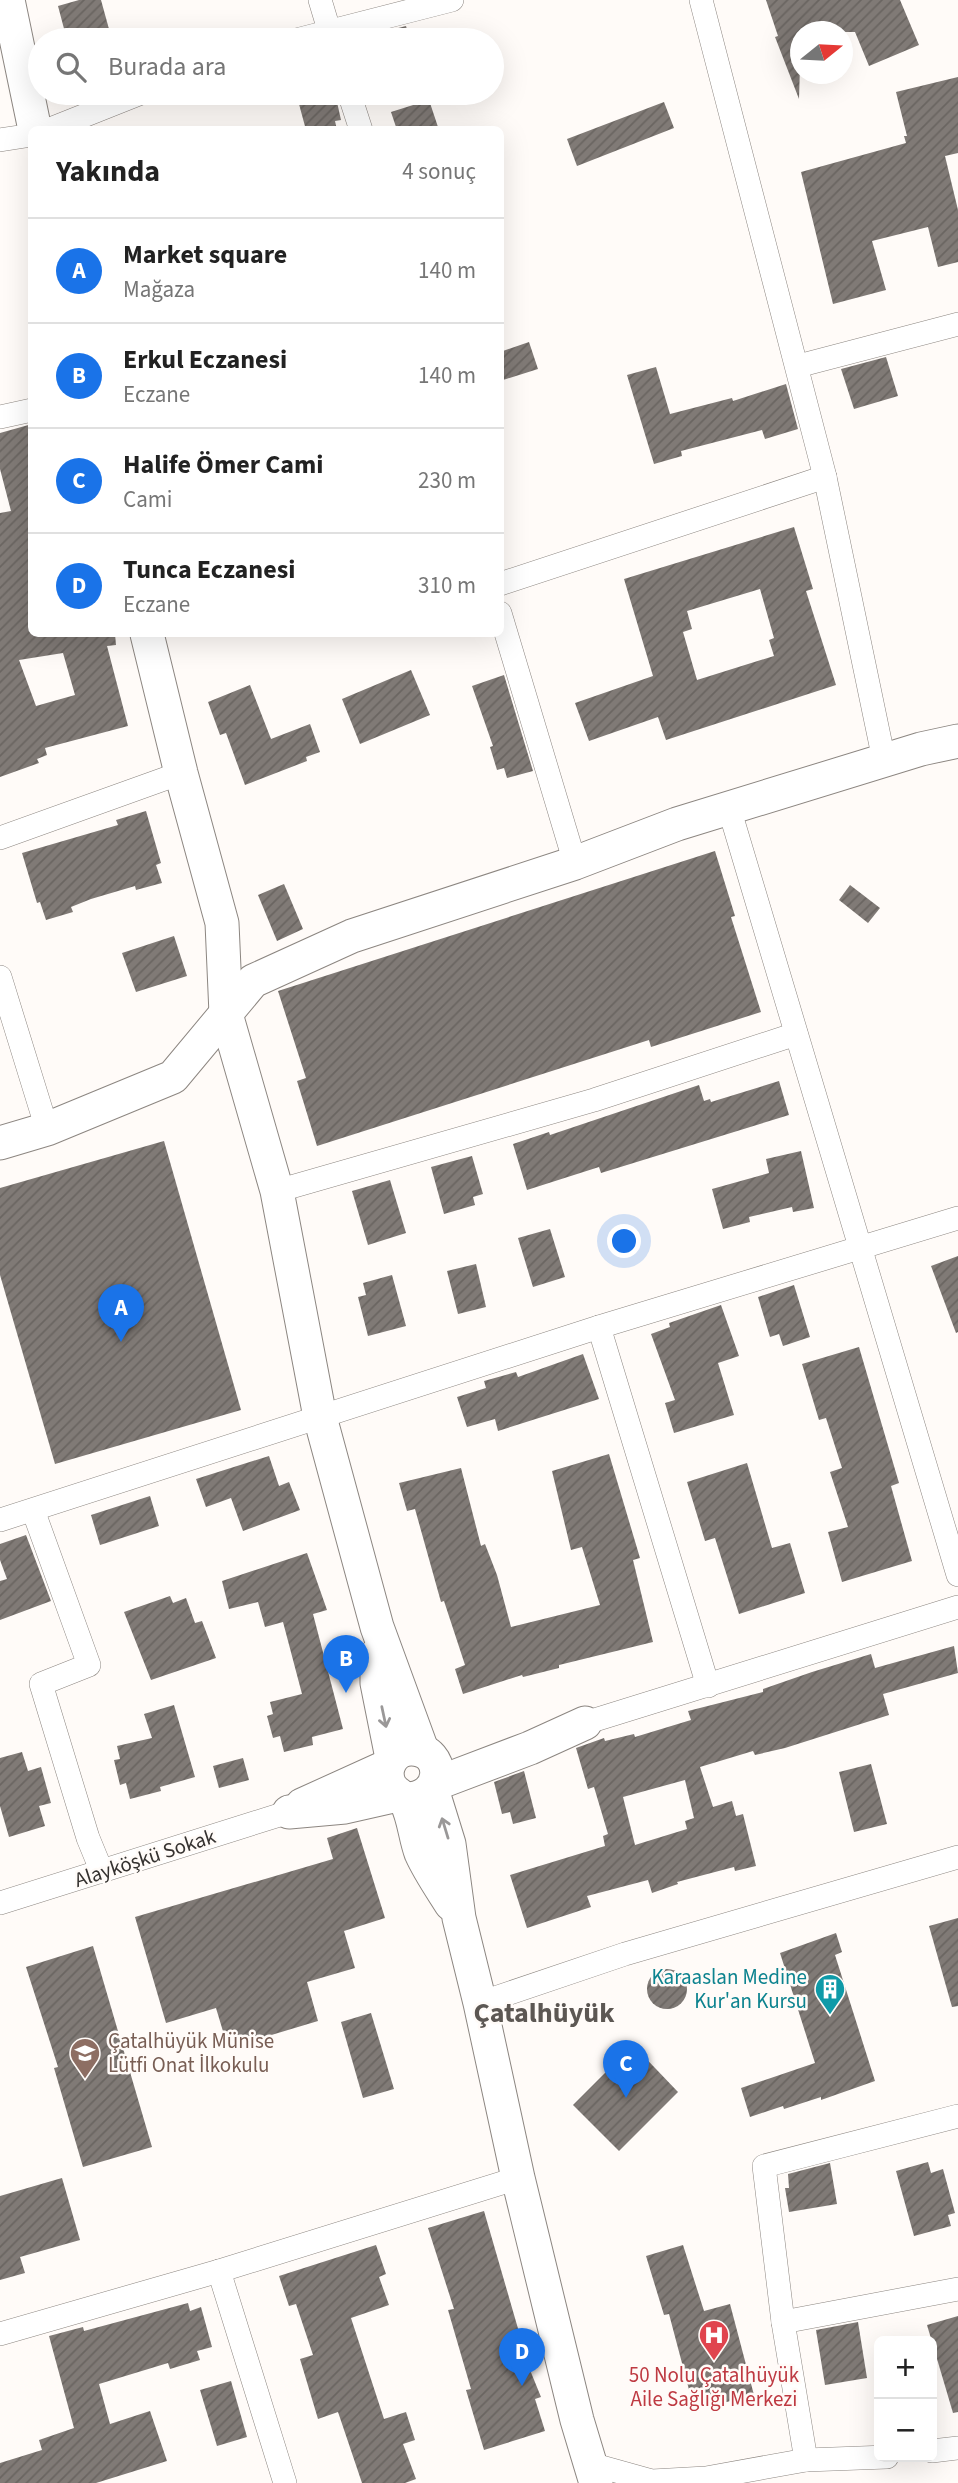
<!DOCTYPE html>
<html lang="tr">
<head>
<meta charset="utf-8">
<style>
	:root { --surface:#fff; --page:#f2f2f2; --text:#222; --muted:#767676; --line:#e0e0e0; --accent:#1a73e8 }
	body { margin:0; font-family:"Source Sans 3",sans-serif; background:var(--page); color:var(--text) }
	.controls { position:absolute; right:21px; bottom:21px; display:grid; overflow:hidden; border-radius:10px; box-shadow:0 7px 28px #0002 }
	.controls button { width:63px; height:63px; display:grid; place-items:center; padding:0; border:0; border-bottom:2px solid var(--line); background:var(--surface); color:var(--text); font:35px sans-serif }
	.compass { position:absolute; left:790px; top:21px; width:63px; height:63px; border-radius:50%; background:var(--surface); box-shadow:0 7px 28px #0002; rotate:72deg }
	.you { position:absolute; left:625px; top:1242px; width:24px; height:24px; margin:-18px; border:5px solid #fff; border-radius:50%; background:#1a73e8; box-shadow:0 0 0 10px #1a73e833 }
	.badge { display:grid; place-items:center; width:46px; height:46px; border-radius:50%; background:var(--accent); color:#fff; font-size:23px; font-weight:700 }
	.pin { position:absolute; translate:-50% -58px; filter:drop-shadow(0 2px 4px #0008) }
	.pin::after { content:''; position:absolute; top:37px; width:24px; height:21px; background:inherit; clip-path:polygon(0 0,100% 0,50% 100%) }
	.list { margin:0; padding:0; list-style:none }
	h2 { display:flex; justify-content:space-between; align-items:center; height:91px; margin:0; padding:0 28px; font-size:30px }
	h2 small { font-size:23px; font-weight:400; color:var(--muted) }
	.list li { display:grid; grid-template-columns:46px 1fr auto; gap:21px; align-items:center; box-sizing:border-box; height:105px; padding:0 28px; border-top:2px solid var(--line) }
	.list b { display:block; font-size:26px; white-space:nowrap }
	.list p { margin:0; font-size:23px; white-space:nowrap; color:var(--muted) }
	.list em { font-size:23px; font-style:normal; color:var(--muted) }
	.icon { flex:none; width:38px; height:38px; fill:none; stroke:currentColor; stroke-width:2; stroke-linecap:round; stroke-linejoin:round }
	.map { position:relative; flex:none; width:958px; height:2483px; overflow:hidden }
	.search { position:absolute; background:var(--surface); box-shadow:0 7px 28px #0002; left:28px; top:28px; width:476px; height:77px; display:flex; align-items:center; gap:18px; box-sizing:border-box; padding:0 24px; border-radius:38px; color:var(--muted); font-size:26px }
	.panel { position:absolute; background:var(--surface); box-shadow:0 7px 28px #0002; left:28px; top:126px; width:476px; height:511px; border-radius:10px }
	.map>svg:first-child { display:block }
	.building { fill:url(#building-hatch); fill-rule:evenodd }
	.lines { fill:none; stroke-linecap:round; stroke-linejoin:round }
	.street-casing { stroke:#8c8681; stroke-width:24 }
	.secondary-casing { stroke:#8c8681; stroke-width:35 }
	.street { stroke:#fff; stroke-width:23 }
	.secondary { stroke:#fff; stroke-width:33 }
	.oneway { stroke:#9a9898 }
	.labels { text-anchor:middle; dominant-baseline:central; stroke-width:5; stroke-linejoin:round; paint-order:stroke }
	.street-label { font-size:21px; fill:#353230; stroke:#fffbf8 }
	.culture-label { font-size:21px; fill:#0d838f; stroke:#fffbf8; text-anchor:end }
	.education-label { font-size:21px; fill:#785e54; stroke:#fffbf8; text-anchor:start }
	.health-label { font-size:21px; fill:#be3a42; stroke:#fffbf8 }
	.district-label { font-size:28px; font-weight:bold; fill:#5c5753; stroke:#fffbf8 }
</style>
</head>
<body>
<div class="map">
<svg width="958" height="2483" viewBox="0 0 958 2483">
	<defs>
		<pattern id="building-hatch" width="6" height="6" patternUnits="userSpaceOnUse" patternTransform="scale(1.75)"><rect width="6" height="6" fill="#807a76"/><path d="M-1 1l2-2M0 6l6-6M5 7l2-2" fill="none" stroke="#6a6561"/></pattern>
	</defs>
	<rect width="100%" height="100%" fill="#fffbf8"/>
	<g class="building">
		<polygon points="79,0 101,0 112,40 67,40 58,6"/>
		<polygon points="766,0 900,0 919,45 869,66 855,32 801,32 799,99 775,37 778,36"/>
		<polygon points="406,26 410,40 351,40"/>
		<polygon points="958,77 958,153 945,156 958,210 958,262 938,267 928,227 872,241 886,290 833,304 801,172 906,143 904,136 907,136 896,92"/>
		<polygon points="296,93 335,93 341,120 335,121 337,130 306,130"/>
		<polygon points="429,100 439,130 397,130 391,112"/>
		<polygon points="664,102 674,128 577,166 567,139"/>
		<polygon points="529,342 538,369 500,381 500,352"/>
		<polygon points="886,357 898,396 854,409 841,369"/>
		<polygon points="656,367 670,414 732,398 733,401 786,384 798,429 765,439 762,430 681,451 682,456 654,464 627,375"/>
		<path d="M32 424V634H115L116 645 107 646 128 726 45 748 47 755 37 759 39 763 0 777V513L11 511 0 469V433ZM63 653 75 695 36 706 19 660Z"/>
		<path d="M794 527 813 589 806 591 836 685 666 740 658 717 589 741 575 703 653 676 624 579ZM760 589 774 638 769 640 774 656 697 680 683 632 692 629 687 611Z"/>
		<polygon points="411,670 430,715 360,744 342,699"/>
		<polygon points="504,675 533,771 507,778 504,768 497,770 490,747 493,746 472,686"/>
		<polygon points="250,685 271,739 310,724 320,752 306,757 307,761 245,785 226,733 220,735 208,702"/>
		<polygon points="146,811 161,863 156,865 162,883 136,890 135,886 91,899 71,907 73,912 46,920 40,902 37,903 22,853 118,825 116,820"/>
		<polygon points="715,851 735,916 731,917 761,1012 651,1047 649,1040 317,1146 297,1081 306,1078 278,991"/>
		<polygon points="284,884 303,929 277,941 258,895"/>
		<polygon points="850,885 880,908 868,923 839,900"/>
		<polygon points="174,936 187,976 136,992 122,953"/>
		<polygon points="779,1081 789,1115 601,1173 599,1167 527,1190 513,1144 549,1132 550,1135 699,1085 704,1101 710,1099 711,1102"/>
		<polygon points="164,1141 241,1410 55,1464 0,1275 0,1188"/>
		<polygon points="801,1151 814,1208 793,1212 792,1207 749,1217 750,1222 723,1229 712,1189 769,1173 766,1159"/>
		<polygon points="472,1156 483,1194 473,1197 475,1205 444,1214 431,1167"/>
		<polygon points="390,1180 406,1233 368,1245 352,1191"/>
		<polygon points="550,1229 565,1277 533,1287 518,1238"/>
		<polygon points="958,1256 958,1332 956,1333 931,1266"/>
		<polygon points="476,1264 486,1307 458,1314 447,1271"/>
		<polygon points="392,1275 406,1326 368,1336 358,1297 366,1295 363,1283"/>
		<polygon points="794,1285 810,1337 783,1346 779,1334 770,1337 758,1297"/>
		<polygon points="721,1305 739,1356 718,1363 734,1415 674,1433 665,1403 675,1400 651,1334 670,1327 669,1323"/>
		<polygon points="859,1347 899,1483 891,1486 912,1561 842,1582 828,1532 848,1527 830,1472 842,1468 826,1418 819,1420 802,1364"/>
		<polygon points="583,1354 599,1399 498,1431 495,1419 467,1427 457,1397 486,1388 484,1381 516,1372 518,1377"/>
		<polygon points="609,1454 640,1558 633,1560 653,1642 559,1665 559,1668 523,1677 522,1675 463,1694 455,1669 465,1665 444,1601 441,1602 415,1509 407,1511 399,1483 461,1468 481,1546 485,1544 497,1575 511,1627 600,1605 582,1547 571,1550 552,1471"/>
		<polygon points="269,1456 279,1486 289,1482 300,1510 243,1531 231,1498 206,1507 196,1479"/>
		<polygon points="747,1463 772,1548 790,1543 805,1593 739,1614 715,1538 705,1541 687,1482"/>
		<polygon points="150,1496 159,1526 100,1545 91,1515"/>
		<polygon points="26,1535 51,1601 0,1620 0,1581 7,1579 0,1560 0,1544"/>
		<polygon points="307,1553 327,1610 313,1614 343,1729 312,1737 313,1745 284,1752 280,1736 273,1738 267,1716 273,1714 270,1702 302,1694 283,1622 265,1627 258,1602 229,1609 222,1581"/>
		<polygon points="170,1596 173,1603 186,1598 195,1623 202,1621 216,1658 151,1680 124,1612"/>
		<path d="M954 1646 958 1673 883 1694 889 1715 785 1748 755 1755 753 1751 700 1767 713 1807 732 1801 736 1816 743 1814 756 1866 735 1871 734 1867 677 1882 678 1884 652 1893 648 1880 587 1896 591 1907 527 1928 510 1875 605 1846 603 1836 608 1834 594 1787 588 1789 576 1748 604 1738 605 1741 634 1734 635 1737 691 1720 688 1711 763 1692V1689L812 1672 871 1654 875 1668ZM685 1780 694 1818 685 1821 687 1829 635 1845 623 1797Z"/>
		<polygon points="174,1705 195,1777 160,1787 161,1791 130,1799 126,1783 120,1785 114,1760 120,1759 117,1746 152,1738 144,1714"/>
		<polygon points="22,1752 28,1771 41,1767 51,1803 39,1806 45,1826 9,1837 0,1806 0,1758"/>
		<polygon points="243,1758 249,1780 219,1788 213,1766"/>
		<polygon points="871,1764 887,1824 854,1832 839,1772"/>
		<polygon points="524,1771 536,1818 513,1824 510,1812 502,1814 494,1782"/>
		<polygon points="357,1828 385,1918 344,1931 355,1968 307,1982 318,2021 228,2048 216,2008 166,2023 135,1917 333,1859 327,1838"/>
		<polygon points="958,1918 958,2006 952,2007 929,1926"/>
		<polygon points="836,1933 842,1952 835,1955 875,2081 821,2100 821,2097 784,2109 783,2106 750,2117 741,2088 815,2063 780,1953"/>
		<polygon points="93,1946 152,2147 83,2167 54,2068 58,2067 26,1967"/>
		<circle cx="667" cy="1989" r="20"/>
		<polygon points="371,2013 394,2089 363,2098 341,2022"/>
		<polygon points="633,2045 678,2092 619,2151 573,2105"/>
		<polygon points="928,2162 931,2173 943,2169 955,2213 948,2215 951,2226 914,2236 896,2171"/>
		<polygon points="830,2163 837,2204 789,2212 785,2188 789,2188 788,2174"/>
		<polygon points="62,2178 80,2240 20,2257 25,2273 0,2280 0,2196"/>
		<polygon points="484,2211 530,2370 541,2397 535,2399 545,2431 484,2450 466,2390 471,2389 448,2310 454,2309 428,2228"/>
		<polygon points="376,2245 386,2274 379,2277 389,2305 351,2318 384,2419 406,2412 415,2440 403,2444 416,2479 405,2483 362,2483 338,2412 318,2419 300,2359 313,2355 296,2304 289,2306 279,2276"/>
		<polygon points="683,2245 704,2311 730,2304 754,2395 711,2406 709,2397 692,2401 669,2314 664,2315 646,2256"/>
		<polygon points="188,2303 190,2311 201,2307 212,2347 197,2351 200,2360 170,2369 168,2363 99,2384 110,2424 150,2411 167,2461 96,2483 0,2483 0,2463 42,2450 39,2440 74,2428 49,2336 83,2327 84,2331"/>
		<polygon points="958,2316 958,2412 953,2413 927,2325"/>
		<polygon points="858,2322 867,2378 825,2385 816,2330"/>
		<polygon points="231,2381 247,2437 217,2446 200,2390"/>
	</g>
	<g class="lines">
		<g class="street-casing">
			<g id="street">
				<polyline points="320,0 332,40"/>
				<polyline points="701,0 825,477 884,760"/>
				<polyline points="296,40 452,0"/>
				<polyline points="349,93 361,130"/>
				<polyline points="48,130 141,93"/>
				<polyline points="0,140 32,135"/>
				<polyline points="798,366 958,324"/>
				<polyline points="0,417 32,410"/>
				<polyline points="500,584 825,477"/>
				<polyline points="500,613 575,863"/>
				<polyline points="729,808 958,1575"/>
				<polyline points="0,838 181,773"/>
				<polyline points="0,977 47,1129"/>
				<polyline points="277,1191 594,1100 796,1034"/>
				<polyline points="599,1327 708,1686"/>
				<polyline points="33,1510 89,1665 41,1684 88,1838 102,1872"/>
				<polyline points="0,1520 599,1327 958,1218"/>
				<polyline points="585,1723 958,1607"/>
				<polyline points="0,1903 289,1812"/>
				<polyline points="480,2003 625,1954 958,1857"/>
				<polyline points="219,2271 285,2483"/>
				<polyline points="783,2322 958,2289"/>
				<polyline points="0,2334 219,2271 518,2178"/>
				<polyline points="932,2451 958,2448"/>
				<polyline points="806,2460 783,2322 764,2166 958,2116"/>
				<polyline points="591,2464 652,2481 706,2478 806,2460 887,2457"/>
			</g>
		</g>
		<g class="secondary-casing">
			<g id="secondary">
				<polyline points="8,0 35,130"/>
				<polyline points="147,634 181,773 222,923 226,1014 277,1191 320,1417 377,1627 422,1750"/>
				<polyline points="0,1143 47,1129 173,1077 253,981 352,936 575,863 677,824 921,749 958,741"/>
				<polyline points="377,1654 377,1683 392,1758"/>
				<polyline points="435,1784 530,1748 585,1723"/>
				<polyline points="432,1789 449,1844 459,1918 480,2003 518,2178 577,2420 596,2483"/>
				<path d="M405 1799C445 1800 447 1750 412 1749 392 1748 381 1771 391 1787 395 1793 403 1796 406 1802 414 1817 415 1837 421 1853 429 1871 441 1888 451 1904"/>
				<polyline points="302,1805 388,1766"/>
				<polyline points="289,1812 345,1807 398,1795"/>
			</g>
		</g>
		<use href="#street" class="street"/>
		<use href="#secondary" class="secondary"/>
	</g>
	<defs><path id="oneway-shaft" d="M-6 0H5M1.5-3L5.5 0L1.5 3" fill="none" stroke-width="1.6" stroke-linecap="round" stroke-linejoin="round" transform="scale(1.75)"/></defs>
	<g class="oneway">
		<use href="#oneway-shaft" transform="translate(384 1717) rotate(78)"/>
		<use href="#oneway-shaft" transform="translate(445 1828) rotate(-107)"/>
	</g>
	<defs>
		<g id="building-pin" transform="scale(1.575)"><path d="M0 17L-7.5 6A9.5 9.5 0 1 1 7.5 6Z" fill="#0f9aa8" stroke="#fffbf8"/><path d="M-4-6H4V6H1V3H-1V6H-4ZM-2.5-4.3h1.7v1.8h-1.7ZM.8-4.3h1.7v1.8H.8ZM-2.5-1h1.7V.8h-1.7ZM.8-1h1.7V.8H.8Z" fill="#fff"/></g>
		<g id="school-pin" transform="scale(1.575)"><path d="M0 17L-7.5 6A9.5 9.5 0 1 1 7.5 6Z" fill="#8d6e63" stroke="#fffbf8"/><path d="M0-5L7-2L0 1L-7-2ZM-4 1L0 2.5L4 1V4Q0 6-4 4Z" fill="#fff"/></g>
		<g id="hospital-pin" transform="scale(1.575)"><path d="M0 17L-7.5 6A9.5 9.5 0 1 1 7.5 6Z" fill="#e0444e" stroke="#fffbf8"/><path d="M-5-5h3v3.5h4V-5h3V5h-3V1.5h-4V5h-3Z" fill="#fff"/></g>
	</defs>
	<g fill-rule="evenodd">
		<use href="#building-pin" x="830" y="1989"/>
		<use href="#school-pin" x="85" y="2053"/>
		<use href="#hospital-pin" x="714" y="2335"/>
	</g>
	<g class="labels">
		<g class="street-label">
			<text transform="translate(145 1858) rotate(-18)">Alayköşkü Sokak</text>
		</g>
		<g class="culture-label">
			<text x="807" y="1977">Karaaslan Medine<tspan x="807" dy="24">Kur'an Kursu</tspan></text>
		</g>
		<g class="education-label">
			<text x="108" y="2041">Çatalhüyük Münise<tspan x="108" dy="24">Lütfi Onat İlkokulu</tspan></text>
		</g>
		<g class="health-label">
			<text x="714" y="2375">50 Nolu Çatalhüyük<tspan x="714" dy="24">Aile Sağlığı Merkezi</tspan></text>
		</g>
		<g class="district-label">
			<text x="544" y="2013">Çatalhüyük</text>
		</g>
	</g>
</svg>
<div class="controls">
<button>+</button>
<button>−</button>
</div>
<svg class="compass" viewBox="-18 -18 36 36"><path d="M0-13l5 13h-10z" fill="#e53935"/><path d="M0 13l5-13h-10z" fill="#767676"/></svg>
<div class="you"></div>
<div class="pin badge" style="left:121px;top:1342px">A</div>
<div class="pin badge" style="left:346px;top:1693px">B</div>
<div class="pin badge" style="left:626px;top:2098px">C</div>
<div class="pin badge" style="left:522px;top:2386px">D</div>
<div class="search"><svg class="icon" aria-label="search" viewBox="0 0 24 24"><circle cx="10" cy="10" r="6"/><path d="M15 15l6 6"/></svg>Burada ara</div>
<section class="panel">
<h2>Yakında<small>4 sonuç</small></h2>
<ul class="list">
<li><span class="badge">A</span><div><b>Market square</b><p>Mağaza</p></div><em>140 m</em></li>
<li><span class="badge">B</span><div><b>Erkul Eczanesi</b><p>Eczane</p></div><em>140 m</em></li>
<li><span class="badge">C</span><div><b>Halife Ömer Cami</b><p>Cami</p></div><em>230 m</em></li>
<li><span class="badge">D</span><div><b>Tunca Eczanesi</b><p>Eczane</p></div><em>310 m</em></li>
</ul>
</section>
</div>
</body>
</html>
